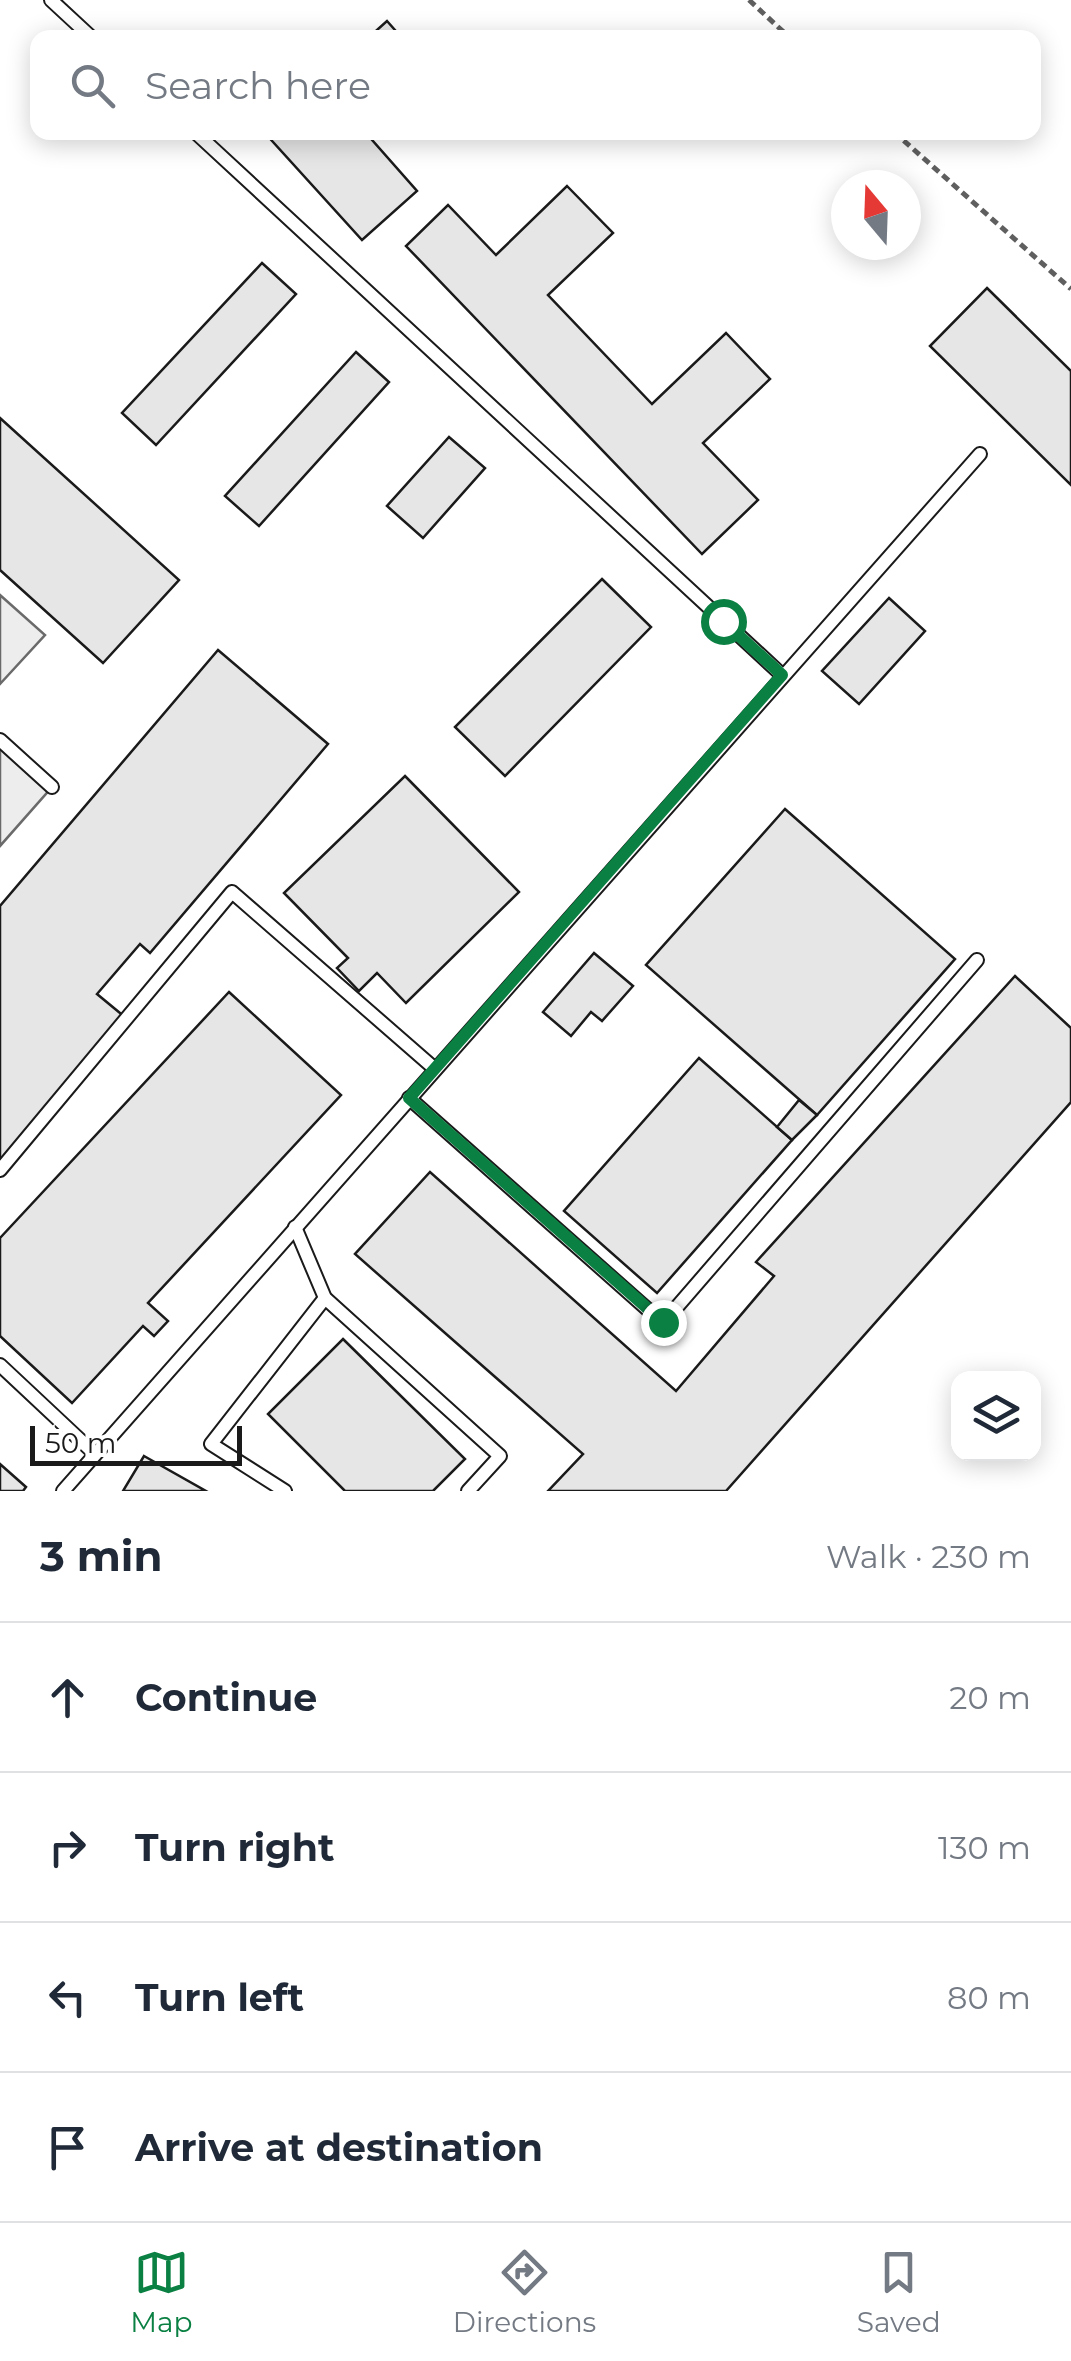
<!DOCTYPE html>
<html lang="en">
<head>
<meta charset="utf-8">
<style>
	:root { --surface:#fff; --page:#f2f2f3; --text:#1f2937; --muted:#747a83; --line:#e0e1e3; --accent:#0b8043 }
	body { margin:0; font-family:Montserrat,sans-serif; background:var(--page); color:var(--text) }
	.controls { position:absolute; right:30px; bottom:30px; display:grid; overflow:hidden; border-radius:20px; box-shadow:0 5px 25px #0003 }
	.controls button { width:90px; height:90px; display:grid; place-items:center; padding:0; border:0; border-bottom:2px solid var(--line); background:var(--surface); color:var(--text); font:50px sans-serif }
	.compass { position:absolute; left:831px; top:170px; width:90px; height:90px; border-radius:50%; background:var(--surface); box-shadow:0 5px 25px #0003; rotate:341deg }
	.scale { position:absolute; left:30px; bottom:25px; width:212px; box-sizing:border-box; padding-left:10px; border:5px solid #1a1a1a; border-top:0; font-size:28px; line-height:35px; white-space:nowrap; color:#1a1a1a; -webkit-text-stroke:8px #fff; paint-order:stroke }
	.stop { position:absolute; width:30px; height:30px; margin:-22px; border:8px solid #0b8043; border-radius:50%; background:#fff }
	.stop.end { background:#0b8043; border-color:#fff; box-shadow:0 2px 10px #0008 }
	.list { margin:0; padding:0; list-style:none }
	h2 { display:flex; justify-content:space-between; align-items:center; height:130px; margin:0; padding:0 40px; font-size:42px }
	h2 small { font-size:32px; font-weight:400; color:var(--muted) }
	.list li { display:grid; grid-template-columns:65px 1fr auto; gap:30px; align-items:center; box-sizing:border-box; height:150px; padding:0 40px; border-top:2px solid var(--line) }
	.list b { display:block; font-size:38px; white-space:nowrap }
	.list em { font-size:32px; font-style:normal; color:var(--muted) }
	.icon { flex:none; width:55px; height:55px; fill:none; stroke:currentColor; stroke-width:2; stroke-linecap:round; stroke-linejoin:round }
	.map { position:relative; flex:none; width:1071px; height:1491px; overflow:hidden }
	.search { position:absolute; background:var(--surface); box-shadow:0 5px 25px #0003; left:30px; right:30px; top:30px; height:110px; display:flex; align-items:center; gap:25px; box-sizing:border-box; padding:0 35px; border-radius:20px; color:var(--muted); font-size:38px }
	.sheet { height:730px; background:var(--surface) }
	nav { display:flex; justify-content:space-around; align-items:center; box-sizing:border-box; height:140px; border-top:2px solid var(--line); background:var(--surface); font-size:28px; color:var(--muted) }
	nav a { display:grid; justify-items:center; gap:5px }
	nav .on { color:var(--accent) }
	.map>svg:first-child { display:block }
	.parking { fill:#ededed; stroke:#6a6a6a; stroke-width:2.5 }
	.building { fill:#e6e6e6; stroke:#1a1a1a; stroke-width:2.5 }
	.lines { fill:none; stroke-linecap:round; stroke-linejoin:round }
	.lane-casing { stroke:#1a1a1a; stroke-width:16 }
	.path { stroke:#5f5f5f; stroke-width:5; stroke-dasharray:8 5; stroke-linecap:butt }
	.lane { stroke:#fff; stroke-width:12 }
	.route { stroke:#0b8043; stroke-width:12 }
</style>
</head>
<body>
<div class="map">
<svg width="1071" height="1491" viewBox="0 0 1071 1491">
	<rect width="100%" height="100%" fill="#fff"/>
	<g class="parking">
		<polygon points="0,595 45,635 0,684"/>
		<polygon points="0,740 52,787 0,846"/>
	</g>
	<g class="building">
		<polygon points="387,21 402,38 368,38"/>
		<polygon points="264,132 365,132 417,191 362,240"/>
		<polygon points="567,186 613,233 548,295 652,404 726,333 770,379 703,443 758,500 702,554 406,246 448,205 496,255"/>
		<polygon points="262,263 296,294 156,445 122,413"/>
		<polygon points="987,288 1071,371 1071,485 930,346"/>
		<polygon points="356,352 389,382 259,526 225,496"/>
		<polygon points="0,418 179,580 103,663 0,570"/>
		<polygon points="449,437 485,468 423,538 387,506"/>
		<polygon points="602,579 651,627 505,776 455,727"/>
		<polygon points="889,598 925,631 859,704 822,671"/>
		<polygon points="218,650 328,744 150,953 140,944 97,994 126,1018 0,1166 0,906"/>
		<polygon points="405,776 519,892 406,1003 377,973 359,991 337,968 348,958 284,893"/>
		<polygon points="785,809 955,959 817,1115 646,965"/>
		<polygon points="594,953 633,986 602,1021 591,1012 571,1036 543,1012"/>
		<polygon points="1015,976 1071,1028 1071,1102 726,1491 548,1491 583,1454 355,1254 430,1172 676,1391 774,1276 756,1262"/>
		<polygon points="229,992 341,1095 148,1303 168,1321 154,1336 143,1326 72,1403 0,1336 0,1238"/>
		<polygon points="699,1058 792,1140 657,1293 564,1211"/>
		<polygon points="799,1100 817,1115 792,1140 777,1127"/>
		<polygon points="343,1339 465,1459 433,1491 345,1491 268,1414"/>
		<polygon points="144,1456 206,1491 123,1491"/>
		<polygon points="0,1464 26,1487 23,1491 0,1491"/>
	</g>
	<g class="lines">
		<g class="lane-casing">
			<g id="lane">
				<polyline points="51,0 92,38"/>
				<polyline points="195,132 782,675"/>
				<polyline points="0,740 52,787"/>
				<polyline points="409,1098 663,1323 977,960"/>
				<polyline points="0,1170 232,892 435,1069"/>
				<polyline points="295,1227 325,1298 500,1456 468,1491"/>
				<polyline points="0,1365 95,1454"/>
				<polyline points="63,1491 980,454"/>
				<polyline points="285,1491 211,1444 325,1298"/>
			</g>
		</g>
		<g class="path">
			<polyline points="749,0 790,38"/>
			<polyline points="894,132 1071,289"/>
		</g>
		<use href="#lane" class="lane"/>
	</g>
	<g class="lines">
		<polyline class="route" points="663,1322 409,1098 782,675 723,621"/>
	</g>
</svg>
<div class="controls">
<button><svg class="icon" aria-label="layers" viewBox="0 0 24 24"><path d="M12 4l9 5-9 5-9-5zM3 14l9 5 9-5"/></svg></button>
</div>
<svg class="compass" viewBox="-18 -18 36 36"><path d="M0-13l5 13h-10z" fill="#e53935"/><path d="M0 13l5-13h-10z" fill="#747a83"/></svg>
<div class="scale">50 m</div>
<div class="stop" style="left:723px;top:621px"></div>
<div class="stop end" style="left:663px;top:1322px"></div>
<div class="search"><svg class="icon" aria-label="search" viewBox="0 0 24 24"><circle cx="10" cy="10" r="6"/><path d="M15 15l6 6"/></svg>Search here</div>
</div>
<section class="sheet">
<h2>3 min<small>Walk · 230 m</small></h2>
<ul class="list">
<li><svg class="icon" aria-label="ahead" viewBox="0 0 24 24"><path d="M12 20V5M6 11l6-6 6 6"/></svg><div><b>Continue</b></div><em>20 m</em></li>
<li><svg class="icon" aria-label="right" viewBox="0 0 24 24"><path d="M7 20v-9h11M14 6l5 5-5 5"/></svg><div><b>Turn right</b></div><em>130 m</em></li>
<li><svg class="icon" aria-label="left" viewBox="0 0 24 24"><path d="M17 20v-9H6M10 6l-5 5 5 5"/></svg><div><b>Turn left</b></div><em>80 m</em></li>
<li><svg class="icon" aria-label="arrive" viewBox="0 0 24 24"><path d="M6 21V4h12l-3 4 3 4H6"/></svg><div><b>Arrive at destination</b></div></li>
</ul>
</section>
<nav>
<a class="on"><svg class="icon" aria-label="map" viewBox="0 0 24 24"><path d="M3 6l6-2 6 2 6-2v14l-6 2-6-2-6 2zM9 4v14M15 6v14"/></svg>Map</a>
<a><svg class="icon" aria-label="directions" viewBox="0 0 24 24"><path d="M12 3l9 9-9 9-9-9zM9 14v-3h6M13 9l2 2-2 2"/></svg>Directions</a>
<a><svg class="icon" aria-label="saved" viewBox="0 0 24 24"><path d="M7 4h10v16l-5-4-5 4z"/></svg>Saved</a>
</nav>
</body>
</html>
